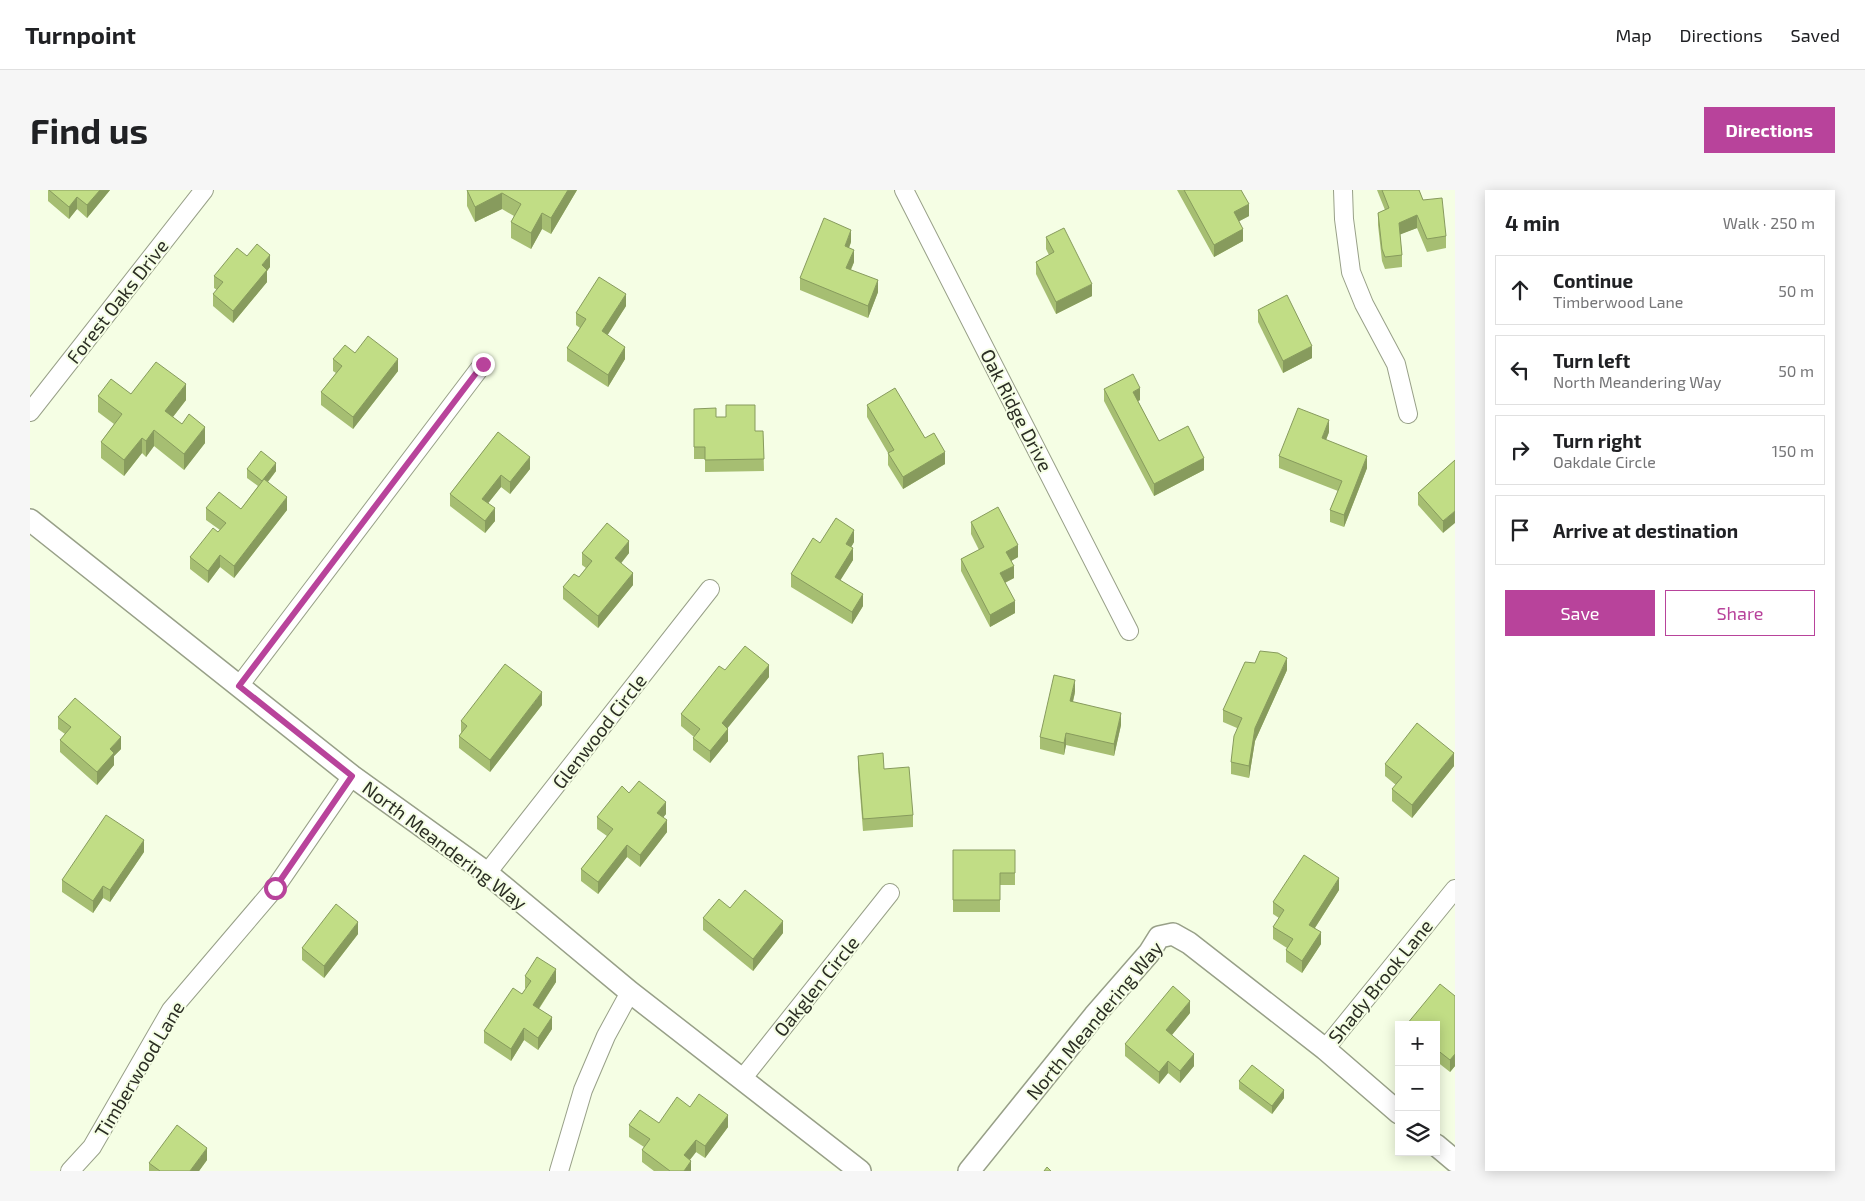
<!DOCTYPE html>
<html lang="en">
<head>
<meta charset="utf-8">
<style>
	:root { --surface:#fff; --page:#f6f6f6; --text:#202124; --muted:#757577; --line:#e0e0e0; --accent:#b8439b }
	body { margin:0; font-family:"Exo 2",sans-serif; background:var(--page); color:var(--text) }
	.controls { position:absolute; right:15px; bottom:15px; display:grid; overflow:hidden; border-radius:0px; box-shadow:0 2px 12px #0003 }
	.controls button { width:45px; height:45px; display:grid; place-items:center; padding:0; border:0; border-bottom:1px solid var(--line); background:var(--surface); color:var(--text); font:25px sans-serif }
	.stop { position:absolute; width:15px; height:15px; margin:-11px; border:4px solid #b8439b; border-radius:50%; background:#fff }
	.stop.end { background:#b8439b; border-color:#fff; box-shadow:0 1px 5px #0008 }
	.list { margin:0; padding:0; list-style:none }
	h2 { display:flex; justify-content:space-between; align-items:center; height:65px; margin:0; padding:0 20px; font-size:21px }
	h2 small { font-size:16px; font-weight:400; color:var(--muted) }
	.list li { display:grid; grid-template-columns:32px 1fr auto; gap:15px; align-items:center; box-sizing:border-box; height:70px; margin:0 10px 10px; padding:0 10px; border:1px solid var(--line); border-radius:0px }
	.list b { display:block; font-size:19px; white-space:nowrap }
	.list p { margin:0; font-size:16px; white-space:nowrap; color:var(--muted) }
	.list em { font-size:16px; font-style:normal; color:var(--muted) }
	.actions { display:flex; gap:10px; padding:15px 20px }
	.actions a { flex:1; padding:11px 0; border:1px solid var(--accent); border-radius:0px; text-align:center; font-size:18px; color:var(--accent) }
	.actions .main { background:var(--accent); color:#fff }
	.icon { flex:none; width:28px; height:28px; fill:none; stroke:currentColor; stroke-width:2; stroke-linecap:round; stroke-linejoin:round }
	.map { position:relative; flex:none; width:1425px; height:981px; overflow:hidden; border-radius:0px }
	header { display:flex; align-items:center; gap:30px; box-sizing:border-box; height:70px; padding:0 25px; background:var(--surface); border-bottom:1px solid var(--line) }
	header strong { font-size:24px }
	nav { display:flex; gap:28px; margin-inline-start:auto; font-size:18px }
	.intro { display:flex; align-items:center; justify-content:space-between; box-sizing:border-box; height:120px; padding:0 30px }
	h1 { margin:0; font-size:35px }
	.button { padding:12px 22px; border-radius:0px; background:var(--accent); color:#fff; font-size:18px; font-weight:700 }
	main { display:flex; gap:30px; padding:0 30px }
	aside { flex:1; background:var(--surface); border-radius:0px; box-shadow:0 2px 12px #0003 }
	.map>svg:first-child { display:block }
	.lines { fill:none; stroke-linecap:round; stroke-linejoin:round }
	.minor-casing { stroke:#98a088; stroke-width:20 }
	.tertiary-casing { stroke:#98a088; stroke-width:24 }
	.minor { stroke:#fff; stroke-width:18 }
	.tertiary { stroke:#fff; stroke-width:21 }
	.wall { fill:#a6be72 }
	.shaded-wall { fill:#879b5d }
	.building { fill:#c1dd85; stroke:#879b5d }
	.route { stroke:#b8439b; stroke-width:6 }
	.labels { text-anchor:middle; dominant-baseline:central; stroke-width:4; stroke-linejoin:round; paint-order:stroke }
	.street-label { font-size:19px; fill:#2b2e24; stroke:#f5fee4 }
</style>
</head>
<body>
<header>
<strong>Turnpoint</strong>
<nav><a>Map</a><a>Directions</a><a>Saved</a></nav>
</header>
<div class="intro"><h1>Find us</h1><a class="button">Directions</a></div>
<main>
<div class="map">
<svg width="1425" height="981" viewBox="0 0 1425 981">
	<rect width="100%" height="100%" fill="#f5fee4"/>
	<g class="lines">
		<g class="minor-casing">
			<g id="minor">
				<polyline points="874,0 1099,441"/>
				<polyline points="1313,0 1314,29 1321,82 1334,114 1366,174 1378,224"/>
				<polyline points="0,222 174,0"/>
				<polyline points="209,496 453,174"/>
				<polyline points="457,683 680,399"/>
				<polyline points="1295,859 1425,699"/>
				<polyline points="712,889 860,703"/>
				<polyline points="40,981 62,957 141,820 245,698 322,586"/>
				<polyline points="529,981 553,900 576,846 600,802"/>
			</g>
		</g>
		<g class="tertiary-casing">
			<g id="tertiary">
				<polyline points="0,330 322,586 457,683 600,802 830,981"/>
				<polyline points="1406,955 1425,971"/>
				<polyline points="939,981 1064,826 1119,763 1129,747 1143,744 1159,753 1295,859 1369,923"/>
			</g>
		</g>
		<use href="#minor" class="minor"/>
		<use href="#tertiary" class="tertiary"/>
	</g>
	<g class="wall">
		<polygon points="18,0 80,0 57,28 47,19 39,29 18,11"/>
		<polygon points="437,0 547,0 521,44 512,39 501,59 481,48 481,32 484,26 472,19 445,32 437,16"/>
		<polygon points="1147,0 1211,0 1219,26 1209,31 1213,51 1184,67"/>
		<polygon points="1347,0 1389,0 1393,10 1416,46 1416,58 1397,62 1387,38 1370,44 1372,65 1372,77 1355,79 1352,71 1348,35 1348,23 1355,20"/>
		<polygon points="1016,47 1062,106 1026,124 1006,84 1006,72 1019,65 1016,59"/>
		<polygon points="821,52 819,58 824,72 821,80 848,102 838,128 770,100 770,88"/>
		<polygon points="217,66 240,77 237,81 237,92 203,133 183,116 183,104 187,100 184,98 184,86"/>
		<polygon points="596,116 577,145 595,169 578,197 537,171 537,158 550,138 546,135 546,123"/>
		<polygon points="1228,120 1282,168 1253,183 1228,132"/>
		<polygon points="325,163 368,181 323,239 291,215 291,202 306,183 303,181 303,169"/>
		<polygon points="1074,199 1110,210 1108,211 1129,251 1174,280 1124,306 1074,211"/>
		<polygon points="101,204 156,210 143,227 175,253 154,280 124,256 116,267 112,263 94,286 71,268 71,252 84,234 68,222 68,206"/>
		<polygon points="837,215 895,248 915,274 873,299 858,275 858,263 837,227"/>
		<polygon points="664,219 725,241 733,241 734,281 675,282 675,269 664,269"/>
		<polygon points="468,242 500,279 480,304 471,297 458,313 465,331 455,343 420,316 420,304"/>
		<polygon points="1299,242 1296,250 1337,278 1314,337 1300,332 1300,320 1308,301 1249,278 1249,266"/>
		<polygon points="1425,270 1413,343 1388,315 1388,303"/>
		<polygon points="217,279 246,281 238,292 257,320 204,388 190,377 178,393 160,379 160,367 190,340 176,330 176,318 211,319 228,296 217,288"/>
		<polygon points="941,332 988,367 981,371 984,388 975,393 985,423 960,437 931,381 931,369 949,360 941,344"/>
		<polygon points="824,352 821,357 823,370 810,390 833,416 822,434 761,397 761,384 790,353"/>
		<polygon points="552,363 599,363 591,373 603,395 568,438 533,409 533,397 549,387 556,378 552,375"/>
		<polygon points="695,480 739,487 697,538 698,551 680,573 663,560 663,548 664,547 651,536 651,524"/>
		<polygon points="1257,480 1225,551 1219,588 1201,584 1201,572 1207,538 1193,532 1193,520"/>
		<polygon points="1045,502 1043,512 1091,535 1084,566 1036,555 1034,565 1010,559 1010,547"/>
		<polygon points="512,515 460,582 429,558 429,546 431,543 431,531"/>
		<polygon points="28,527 91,559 84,566 84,575 67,595 30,562 30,550 35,544 28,539"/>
		<polygon points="828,566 854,579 883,625 883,637 833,641 828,578"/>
		<polygon points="1355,574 1424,576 1382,628 1362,611 1362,599 1366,595 1355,586"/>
		<polygon points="599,603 636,624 633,627 637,642 610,677 597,667 568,704 551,691 551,679 577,646 567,639 567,627"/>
		<polygon points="923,660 985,660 985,695 970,695 970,722 923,722"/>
		<polygon points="114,662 80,712 73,708 63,723 32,702 32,690"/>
		<polygon points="1309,700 1285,738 1291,754 1272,783 1256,772 1256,760 1257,758 1243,749 1243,737 1249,728 1243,724 1243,712"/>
		<polygon points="700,718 753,743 723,781 673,740 673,728"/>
		<polygon points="328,744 294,788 272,770 272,758"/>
		<polygon points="495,786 526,792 509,819 522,839 508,860 494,850 481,871 454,853 454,841 492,804 496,799 495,798"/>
		<polygon points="1425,806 1425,876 1420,882 1406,871 1406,835 1377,834"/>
		<polygon points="1160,823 1142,845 1164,876 1150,893 1138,883 1129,894 1095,866 1095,854"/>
		<polygon points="1209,891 1254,908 1242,924 1209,899"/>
		<polygon points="660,917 698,937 675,968 666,962 660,970 661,981 624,981 612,972 612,960 614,957 599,947 599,935 629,933"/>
		<polygon points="177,970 169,981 119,981 119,973"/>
	</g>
	<g class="shaded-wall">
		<polygon points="70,0 80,0 57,28 57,15"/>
		<polygon points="538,0 547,0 521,44 521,28"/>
		<polygon points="472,3 472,19 445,32 445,17"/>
		<polygon points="47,7 47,19 39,29 39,17"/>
		<polygon points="1219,14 1219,26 1204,34 1204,22"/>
		<polygon points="512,23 512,39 501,59 501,43"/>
		<polygon points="1387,25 1387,38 1369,45 1369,33"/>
		<polygon points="1213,39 1213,51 1184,67 1184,55"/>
		<polygon points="821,40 821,52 815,68 815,56"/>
		<polygon points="824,60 824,72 816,90 816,78"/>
		<polygon points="240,65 240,77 237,81 237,92 203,133 203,121 232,75"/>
		<polygon points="848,90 848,102 838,128 838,116"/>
		<polygon points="1062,94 1062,106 1026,124 1026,112"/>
		<polygon points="596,104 596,116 572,154 572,141"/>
		<polygon points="1282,156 1282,168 1253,183 1253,171"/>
		<polygon points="595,157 595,169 578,197 578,185"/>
		<polygon points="368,169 368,181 323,239 323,227"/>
		<polygon points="156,194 156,210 135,237 135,221"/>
		<polygon points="1110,198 1110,210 1103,214 1103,202"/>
		<polygon points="1299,230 1299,242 1292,260 1292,248"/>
		<polygon points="175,237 175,253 154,280 154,264"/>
		<polygon points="124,240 124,256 116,267 116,251"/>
		<polygon points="112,248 112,263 94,286 94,270"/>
		<polygon points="915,262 915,274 873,299 873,287"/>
		<polygon points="1337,266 1337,278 1314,337 1314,325"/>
		<polygon points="500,267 500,279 480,304 480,292"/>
		<polygon points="1174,268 1174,280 1124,306 1124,294"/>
		<polygon points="246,273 246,281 232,299 232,291"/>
		<polygon points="471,285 471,297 452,321 452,309"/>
		<polygon points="257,307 257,320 204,388 204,376"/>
		<polygon points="465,318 465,331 455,343 455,331"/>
		<polygon points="1425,321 1425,333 1413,343 1413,331"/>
		<polygon points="824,340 824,352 816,366 816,354"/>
		<polygon points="599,351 599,363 585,381 585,368"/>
		<polygon points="988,355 988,367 976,374 976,362"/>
		<polygon points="823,358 823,370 805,399 805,387"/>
		<polygon points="190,365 190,377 178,393 178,381"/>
		<polygon points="984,376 984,388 970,395 970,383"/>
		<polygon points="603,383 603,395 568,438 568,426"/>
		<polygon points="833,404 833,416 822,434 822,422"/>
		<polygon points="985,411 985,423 960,437 960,425"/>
		<polygon points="1257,468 1257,480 1225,551 1219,588 1219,576 1225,538"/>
		<polygon points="739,475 739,487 692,545 692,533"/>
		<polygon points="1045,490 1045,502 1040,523 1040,511"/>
		<polygon points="512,502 512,515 460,582 460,570"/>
		<polygon points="1091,523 1091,535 1084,566 1084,554"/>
		<polygon points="698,539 698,551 680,573 680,561"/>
		<polygon points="1036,543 1036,555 1034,565 1034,553"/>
		<polygon points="91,547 91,559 84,566 84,575 67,595 67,582 80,559"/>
		<polygon points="1424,563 1424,576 1382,628 1382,615"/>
		<polygon points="636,612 636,624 627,635 627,623"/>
		<polygon points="637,630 637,642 610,677 610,665"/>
		<polygon points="114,650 114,662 80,712 80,700"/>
		<polygon points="597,655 597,667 568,704 568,692"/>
		<polygon points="1309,688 1309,700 1279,747 1279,735"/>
		<polygon points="73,696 73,708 63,723 63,711"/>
		<polygon points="753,731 753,743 723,781 723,769"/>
		<polygon points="328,732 328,744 294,788 294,776"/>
		<polygon points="1291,742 1291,754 1272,783 1272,771"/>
		<polygon points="526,779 526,792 503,827 503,815"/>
		<polygon points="1160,811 1160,823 1136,852 1136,840"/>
		<polygon points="522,827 522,839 508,860 508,848"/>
		<polygon points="494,838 494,850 481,871 481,859"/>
		<polygon points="1164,864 1164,876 1150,893 1150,881"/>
		<polygon points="1425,864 1425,876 1420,882 1420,870"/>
		<polygon points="1138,871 1138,883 1129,894 1129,882"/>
		<polygon points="1254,900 1254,908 1242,924 1242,916"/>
		<polygon points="698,925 698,937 675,968 675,956"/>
		<polygon points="666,950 666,962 654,977 654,965"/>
		<polygon points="177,958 177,970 169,981 160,981"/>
		<polygon points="661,971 661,981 654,981"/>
	</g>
	<g class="building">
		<polygon points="19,0 70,0 57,15 47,7 39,17"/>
		<polygon points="437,0 538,0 521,28 512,23 501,43 481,32 491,14 472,3 445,17"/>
		<polygon points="1154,0 1211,0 1219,14 1204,22 1213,39 1184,55"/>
		<polygon points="1352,0 1389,0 1393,10 1412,8 1416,46 1397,49 1387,25 1369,33 1372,65 1355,67 1352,59 1348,23 1359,18"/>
		<polygon points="794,28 821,40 815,56 824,60 816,78 848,90 838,116 770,88"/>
		<polygon points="1034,38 1062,94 1026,112 1006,72 1024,62 1016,47"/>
		<polygon points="227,54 240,65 232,75 237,80 203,121 183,104 193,92 184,86 207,58 217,66"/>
		<polygon points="569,87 596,104 572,141 595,157 578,185 537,158 556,129 546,123"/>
		<polygon points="1257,105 1282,156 1253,171 1228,120"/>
		<polygon points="338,146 368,169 323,227 291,202 312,176 303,169 315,155 325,163"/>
		<polygon points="126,172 156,194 135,221 152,234 159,224 175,237 154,264 124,240 116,251 112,248 94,270 71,252 92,224 68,206 81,189 101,204"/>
		<polygon points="1103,184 1110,198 1103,202 1129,251 1158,236 1174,268 1124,294 1074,199"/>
		<polygon points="865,198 895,248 904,243 915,262 873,287 858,263 864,260 837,215"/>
		<polygon points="696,215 725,215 725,241 733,241 734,269 675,270 675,257 664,257 664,219 686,218 686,227 696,227"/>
		<polygon points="1268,218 1299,230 1292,248 1337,266 1314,325 1300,320 1312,291 1249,266"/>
		<polygon points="468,242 500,267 480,292 471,285 452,309 465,318 455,331 420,304"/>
		<polygon points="231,261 246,273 232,291 217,279"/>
		<polygon points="1425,270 1425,321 1413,331 1388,303"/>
		<polygon points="234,289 257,307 204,376 190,365 178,381 160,367 183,338 188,342 196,333 176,318 189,302 211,319"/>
		<polygon points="968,317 988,355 976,362 984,376 970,383 985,411 960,425 931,369 954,357 941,332"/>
		<polygon points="806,328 824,340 816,354 823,358 805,387 833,404 822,422 761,384 783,348 790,353"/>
		<polygon points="577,333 599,351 585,368 603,383 568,426 533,397 544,384 549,387 562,371 552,363"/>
		<polygon points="715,456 739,475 692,533 698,539 680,561 663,548 670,539 651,524 689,476 695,480"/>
		<polygon points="1230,461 1248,463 1257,468 1225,538 1219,576 1201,572 1204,546 1212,528 1193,520 1215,472 1225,473"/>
		<polygon points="475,474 512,502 460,570 429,546 437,536 431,531"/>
		<polygon points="1024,485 1045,490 1040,511 1091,523 1084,554 1036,543 1034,553 1010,547"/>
		<polygon points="45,508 91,547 80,559 84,563 67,582 30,550 41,537 28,527"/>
		<polygon points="1387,533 1424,563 1382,615 1362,599 1372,587 1355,574"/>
		<polygon points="853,563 854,579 879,577 883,625 833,629 828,566"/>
		<polygon points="609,591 636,612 627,623 637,630 610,665 597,655 568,692 551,679 583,639 567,627 592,596 599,603"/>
		<polygon points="76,625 114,650 80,700 73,696 63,711 32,690"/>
		<polygon points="923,660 985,660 985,683 970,683 970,710 923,710"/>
		<polygon points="1274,665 1309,688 1279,735 1291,742 1272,771 1256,760 1263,749 1243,737 1254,720 1243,712"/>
		<polygon points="715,700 753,731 723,769 673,728 689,709 700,718"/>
		<polygon points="306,714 328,732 294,776 272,758"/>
		<polygon points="507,767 526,779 503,815 522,827 508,848 494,838 481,859 454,841 483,798 492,804 501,791 495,786"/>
		<polygon points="1410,794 1425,806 1425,864 1420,870 1406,859 1406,835 1377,834"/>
		<polygon points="1143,796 1160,811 1136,840 1164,864 1150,881 1138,871 1129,882 1095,854"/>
		<polygon points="1222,875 1254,900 1242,916 1209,891"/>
		<polygon points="669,904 698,925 675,956 666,950 654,965 661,971 654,981 640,981 612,960 620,949 599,935 610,920 629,933 647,907 660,917"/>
		<polygon points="147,935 177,958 160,981 130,981 119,973"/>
		<polygon points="1017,977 1021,981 1014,981"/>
	</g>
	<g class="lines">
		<polyline class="route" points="245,698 322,586 209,496 453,174"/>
	</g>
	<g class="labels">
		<g class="street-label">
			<text transform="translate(87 111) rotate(-52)">Forest Oaks Drive</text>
			<text transform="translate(987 220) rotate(63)">Oak Ridge Drive</text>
			<text transform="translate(569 541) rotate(-52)">Glenwood Circle</text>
			<text transform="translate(415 655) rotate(37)">North Meandering Way</text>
			<text transform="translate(1350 791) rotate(-51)">Shady Brook Lane</text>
			<text transform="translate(786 796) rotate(-51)">Oakglen Circle</text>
			<text transform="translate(1064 830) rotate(-50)">North Meandering Way</text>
			<text transform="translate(109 879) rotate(-59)">Timberwood Lane</text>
		</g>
	</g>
</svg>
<div class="controls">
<button>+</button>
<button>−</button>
<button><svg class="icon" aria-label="layers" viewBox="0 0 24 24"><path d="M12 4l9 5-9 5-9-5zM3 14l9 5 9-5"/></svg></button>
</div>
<div class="stop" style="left:245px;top:698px"></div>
<div class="stop end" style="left:453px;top:174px"></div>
</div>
<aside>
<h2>4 min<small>Walk · 250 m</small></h2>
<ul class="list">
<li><svg class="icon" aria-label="ahead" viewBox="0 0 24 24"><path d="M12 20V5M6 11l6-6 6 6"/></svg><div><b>Continue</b><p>Timberwood Lane</p></div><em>50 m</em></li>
<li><svg class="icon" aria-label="left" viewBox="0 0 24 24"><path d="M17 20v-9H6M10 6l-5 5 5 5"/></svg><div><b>Turn left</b><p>North Meandering Way</p></div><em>50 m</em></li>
<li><svg class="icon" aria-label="right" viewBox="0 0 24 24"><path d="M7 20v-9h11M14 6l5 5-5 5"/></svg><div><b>Turn right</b><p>Oakdale Circle</p></div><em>150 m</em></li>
<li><svg class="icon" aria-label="arrive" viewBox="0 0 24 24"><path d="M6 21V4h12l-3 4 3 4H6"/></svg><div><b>Arrive at destination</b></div></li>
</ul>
<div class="actions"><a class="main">Save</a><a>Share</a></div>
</aside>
</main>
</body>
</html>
